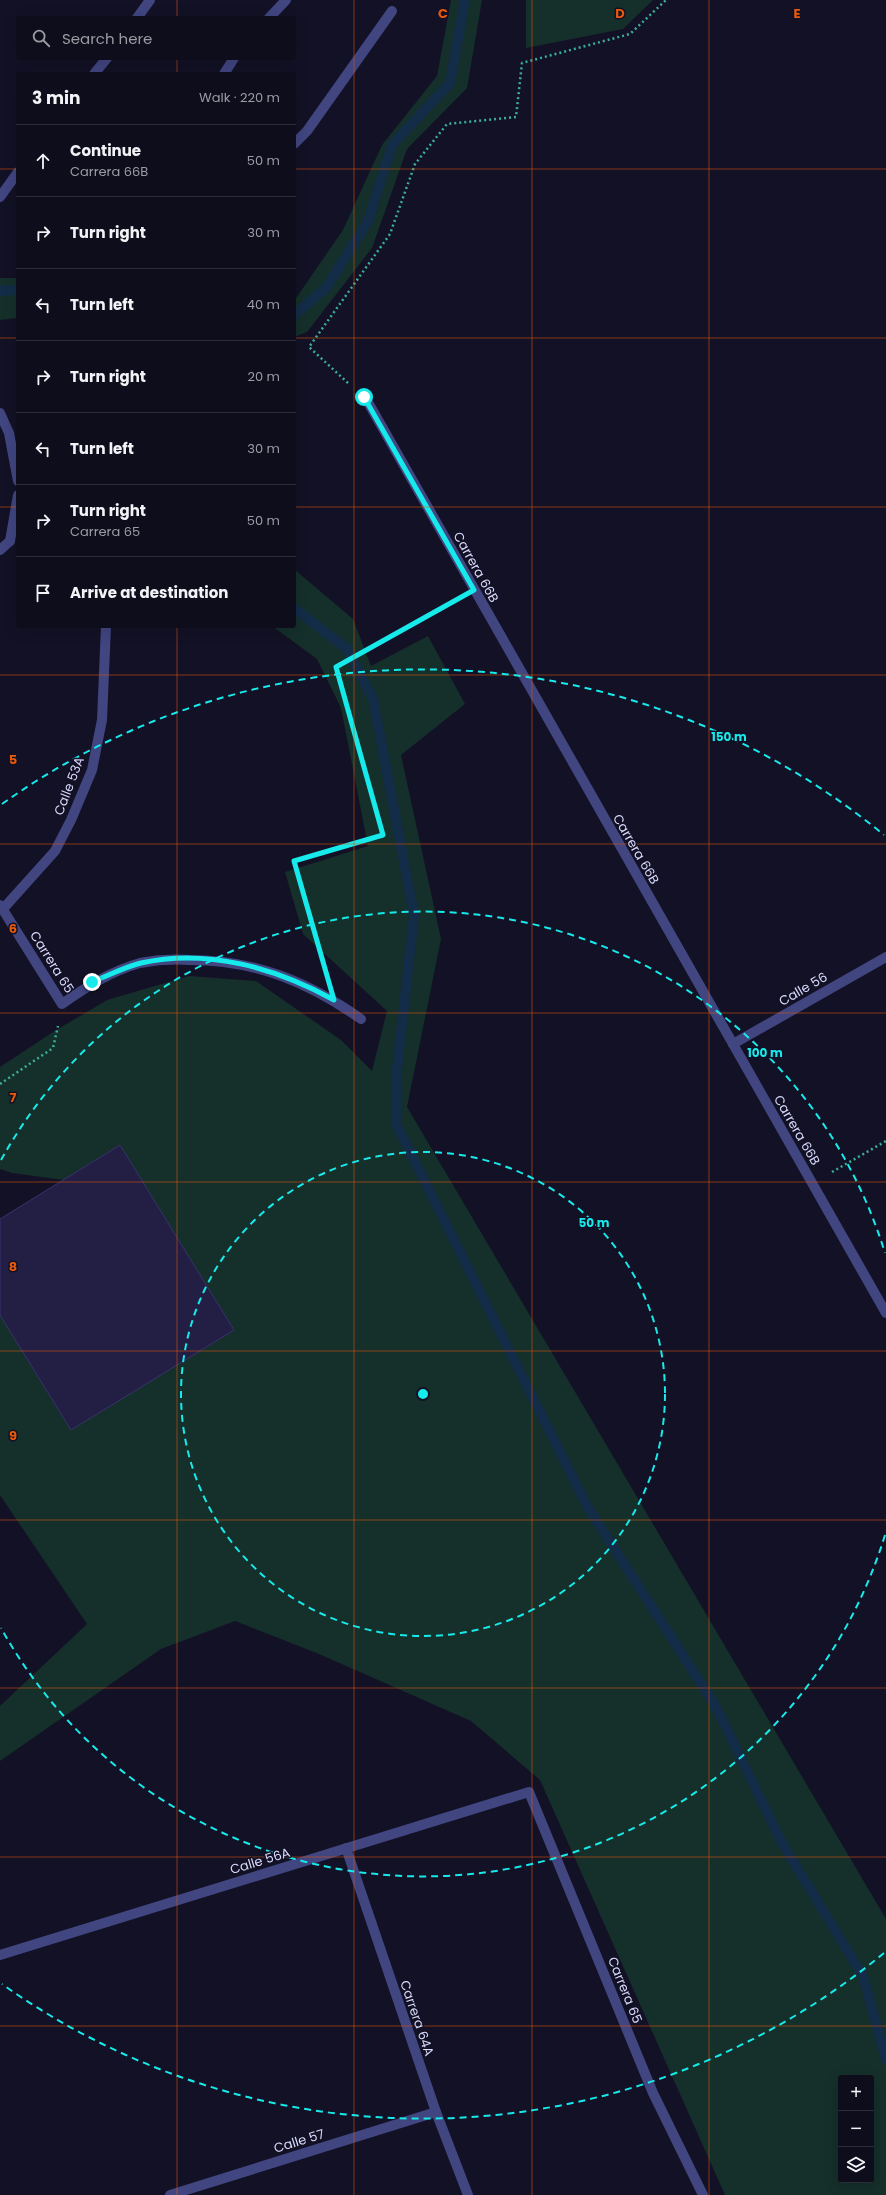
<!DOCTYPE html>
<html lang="en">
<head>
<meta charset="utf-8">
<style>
	:root { --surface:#0e0d1c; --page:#1c1b29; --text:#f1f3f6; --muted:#9b9ca3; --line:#2e2d3b }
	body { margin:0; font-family:Poppins,sans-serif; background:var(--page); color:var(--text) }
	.controls { position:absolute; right:12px; bottom:12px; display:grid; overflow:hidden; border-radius:4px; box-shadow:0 4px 16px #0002 }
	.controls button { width:36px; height:36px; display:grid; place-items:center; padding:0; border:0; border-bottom:1px solid var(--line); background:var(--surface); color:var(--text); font:20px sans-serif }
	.stop { position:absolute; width:12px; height:12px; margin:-9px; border:3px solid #16eaea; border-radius:50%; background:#fff }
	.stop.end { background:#16eaea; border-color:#fff; box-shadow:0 1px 4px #0008 }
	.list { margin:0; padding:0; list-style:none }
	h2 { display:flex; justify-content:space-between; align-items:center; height:52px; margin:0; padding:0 16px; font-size:17px }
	h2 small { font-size:13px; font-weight:400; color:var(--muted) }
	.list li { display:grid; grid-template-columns:26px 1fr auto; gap:12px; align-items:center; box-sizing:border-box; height:72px; padding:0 16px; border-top:1px solid var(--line) }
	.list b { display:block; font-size:15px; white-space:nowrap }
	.list p { margin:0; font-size:13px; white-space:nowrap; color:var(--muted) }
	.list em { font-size:13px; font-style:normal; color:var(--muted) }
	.icon { flex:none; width:22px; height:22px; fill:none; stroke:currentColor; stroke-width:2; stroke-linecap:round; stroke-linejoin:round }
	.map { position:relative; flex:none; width:886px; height:2195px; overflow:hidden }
	.search { position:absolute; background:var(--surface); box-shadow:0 4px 16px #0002; left:16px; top:16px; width:280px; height:44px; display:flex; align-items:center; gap:10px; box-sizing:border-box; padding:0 14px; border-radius:4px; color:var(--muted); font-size:15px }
	.panel { position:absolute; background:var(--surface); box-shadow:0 4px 16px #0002; left:16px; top:72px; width:280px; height:556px; border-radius:4px }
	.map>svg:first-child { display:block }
	.grass { fill:#152f2b; fill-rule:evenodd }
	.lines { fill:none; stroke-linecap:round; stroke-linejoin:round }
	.stream { stroke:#132c47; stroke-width:10 }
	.building { fill:#231f44; stroke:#39336e }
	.path { stroke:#3bae9b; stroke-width:2.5; stroke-dasharray:2 3; stroke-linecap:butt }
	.minor { stroke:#414580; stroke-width:10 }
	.route { stroke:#16eaea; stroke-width:5 }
	.grid { fill:none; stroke:#e8590c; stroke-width:1; stroke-opacity:0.55 }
	.ring { fill:none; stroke:#16eaea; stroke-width:2; stroke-dasharray:7 5 }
	.labels { text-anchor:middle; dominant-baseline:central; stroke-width:3; stroke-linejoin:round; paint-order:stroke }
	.street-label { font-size:13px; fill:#d9d9fc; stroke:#131125 }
	.grid-label { font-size:13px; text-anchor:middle; font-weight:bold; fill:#e8590c; stroke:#131125; stroke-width:3; stroke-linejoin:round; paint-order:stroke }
	.centre { fill:#16eaea; stroke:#131125; stroke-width:2 }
	.ring-label { font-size:12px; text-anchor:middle; font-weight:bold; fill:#16eaea; stroke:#131125; stroke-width:3; stroke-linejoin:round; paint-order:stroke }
</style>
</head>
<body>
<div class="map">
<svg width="886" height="2195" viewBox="0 0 886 2195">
	<rect width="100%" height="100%" fill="#131125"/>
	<g class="grass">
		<polygon points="451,0 482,0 467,88 407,149 372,248 307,332 294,337 294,301 343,230 382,145 437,76"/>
		<polygon points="526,0 653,0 623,29 526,48"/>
		<polygon points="0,278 18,278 18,318 0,320"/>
		<path d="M294 569 353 619 371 666 428 636 465 704 401 755 441 939 407 1107 886 1919V2195H725L540 1780 471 1721 319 1654 235 1621 161 1649 0 1761V1706L87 1624 0 1495V1315L71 1430 234 1330 120 1145 64 1180 12 1173 0 1169V1067L53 1032 107 1000 189 976 256 981 341 1040 372 1071 387 1011 303 934 285 872 368 846 341 708 317 659 272 626H294ZM841 2078H871V2180H841Z"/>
	</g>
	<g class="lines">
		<g class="stream">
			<polyline points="0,291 18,290"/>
			<polyline points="294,315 326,288 368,221 392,145 450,83 465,0"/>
			<polyline points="294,608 347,649 373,699 414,915 397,1069 396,1124 587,1506 716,1707 782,1843 863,1976 886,2060"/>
		</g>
	</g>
	<polygon class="building" points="120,1145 234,1330 71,1430 0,1315 0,1219"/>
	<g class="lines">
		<g class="path">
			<polyline points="348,383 309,347 390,234 415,164 447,124 516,117 522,63 630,34 666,0"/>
			<polyline points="325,970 295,861 383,835 336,667 455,600"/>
			<polyline points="0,1084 53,1048 58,1026"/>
			<polyline points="832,1172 886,1141"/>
		</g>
		<g class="minor">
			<polyline points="137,18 150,0"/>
			<polyline points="269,18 286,0"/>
			<polyline points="94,74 107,58"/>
			<polyline points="224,74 234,58"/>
			<polyline points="294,144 307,131 392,11"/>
			<polyline points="0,197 18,172"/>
			<polyline points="365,397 886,1313"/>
			<polyline points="0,413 9,433 18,481"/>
			<polyline points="10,541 18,495"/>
			<polyline points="0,550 10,541"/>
			<path d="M0 905 62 1004C86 987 111 971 140 963 156 960 173 959 189 960 255 960 307 981 361 1019"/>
			<polyline points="3,909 55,851 71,820 92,770 102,720 106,626"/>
			<polyline points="733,1044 886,957"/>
			<polyline points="346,1848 436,2112 468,2195"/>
			<polyline points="0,1955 529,1792 653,2093 703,2195"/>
			<polyline points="170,2195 436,2112"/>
		</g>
	</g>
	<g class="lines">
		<path class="route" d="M92 982C108 976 124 967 141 963 207 948 276 968 334 1000L294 861 383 835 336 667 474 590 364 397"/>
	</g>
	<path class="grid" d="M177 0V18M354 0V2195M532 0V2195M709 0V2195M177 58V74M0 169H18M294 169H886M0 338H18M294 338H886M0 507H18M294 507H886M177 626V2195M0 675H886M0 844H886M0 1013H886M0 1182H886M0 1351H886M0 1520H886M0 1688H886M0 1857H886M0 2026H886"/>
	<g class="ring">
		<circle cx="423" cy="1394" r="242"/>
		<path d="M885 1535A483 483 0 0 1 1 1628M1 1160A483 483 0 0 1 885 1253"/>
		<path d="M884 1953A725 725 0 0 1 2 1984M2 804A725 725 0 0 1 884 835"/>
	</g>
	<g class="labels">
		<g class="street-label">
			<text transform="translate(476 567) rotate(61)">Carrera 66B</text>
			<text transform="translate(69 786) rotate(-69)">Calle 53A</text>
			<text transform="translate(636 849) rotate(60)">Carrera 66B</text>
			<text transform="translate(52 962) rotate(58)">Carrera 65</text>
			<text transform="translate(803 989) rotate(-30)">Calle 56</text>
			<text transform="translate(797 1130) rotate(60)">Carrera 66B</text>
			<text transform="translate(260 1861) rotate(-17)">Calle 56A</text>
			<text transform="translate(625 1990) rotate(68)">Carrera 65</text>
			<text transform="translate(417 2018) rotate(71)">Carrera 64A</text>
			<text transform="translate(299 2141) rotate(-17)">Calle 57</text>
		</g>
	</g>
	<g class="grid-label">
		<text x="443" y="18">C</text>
		<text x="620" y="18">D</text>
		<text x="797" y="18">E</text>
		<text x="13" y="764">5</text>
		<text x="13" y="933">6</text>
		<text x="13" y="1102">7</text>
		<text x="13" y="1271">8</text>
		<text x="13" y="1440">9</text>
	</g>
	<circle cx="423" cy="1394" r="6" class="centre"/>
	<g class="ring-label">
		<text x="729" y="741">150 m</text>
		<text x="765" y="1057">100 m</text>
		<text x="594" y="1227">50 m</text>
	</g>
</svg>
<div class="controls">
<button>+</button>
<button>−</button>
<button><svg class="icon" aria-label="layers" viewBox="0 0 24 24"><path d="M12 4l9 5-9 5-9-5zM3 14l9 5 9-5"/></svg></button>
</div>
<div class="stop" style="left:364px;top:397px"></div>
<div class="stop end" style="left:92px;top:982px"></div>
<div class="search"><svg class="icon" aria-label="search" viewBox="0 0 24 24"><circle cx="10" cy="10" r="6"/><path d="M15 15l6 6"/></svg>Search here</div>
<section class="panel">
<h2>3 min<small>Walk · 220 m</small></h2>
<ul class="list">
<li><svg class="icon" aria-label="ahead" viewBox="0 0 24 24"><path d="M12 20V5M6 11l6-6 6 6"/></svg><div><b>Continue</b><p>Carrera 66B</p></div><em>50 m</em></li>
<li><svg class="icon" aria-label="right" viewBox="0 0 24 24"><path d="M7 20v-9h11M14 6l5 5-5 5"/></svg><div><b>Turn right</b></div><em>30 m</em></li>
<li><svg class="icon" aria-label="left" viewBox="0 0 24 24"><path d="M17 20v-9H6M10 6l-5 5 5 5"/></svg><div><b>Turn left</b></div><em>40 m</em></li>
<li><svg class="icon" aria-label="right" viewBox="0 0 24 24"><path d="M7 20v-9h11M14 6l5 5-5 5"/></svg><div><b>Turn right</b></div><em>20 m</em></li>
<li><svg class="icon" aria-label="left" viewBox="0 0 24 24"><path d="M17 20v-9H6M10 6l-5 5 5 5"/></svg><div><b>Turn left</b></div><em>30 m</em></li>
<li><svg class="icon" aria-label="right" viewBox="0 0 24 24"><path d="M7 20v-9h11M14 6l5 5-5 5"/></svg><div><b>Turn right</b><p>Carrera 65</p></div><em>50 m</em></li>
<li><svg class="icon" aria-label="arrive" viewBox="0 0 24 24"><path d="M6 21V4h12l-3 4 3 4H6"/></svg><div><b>Arrive at destination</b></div></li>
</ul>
</section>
</div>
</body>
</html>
